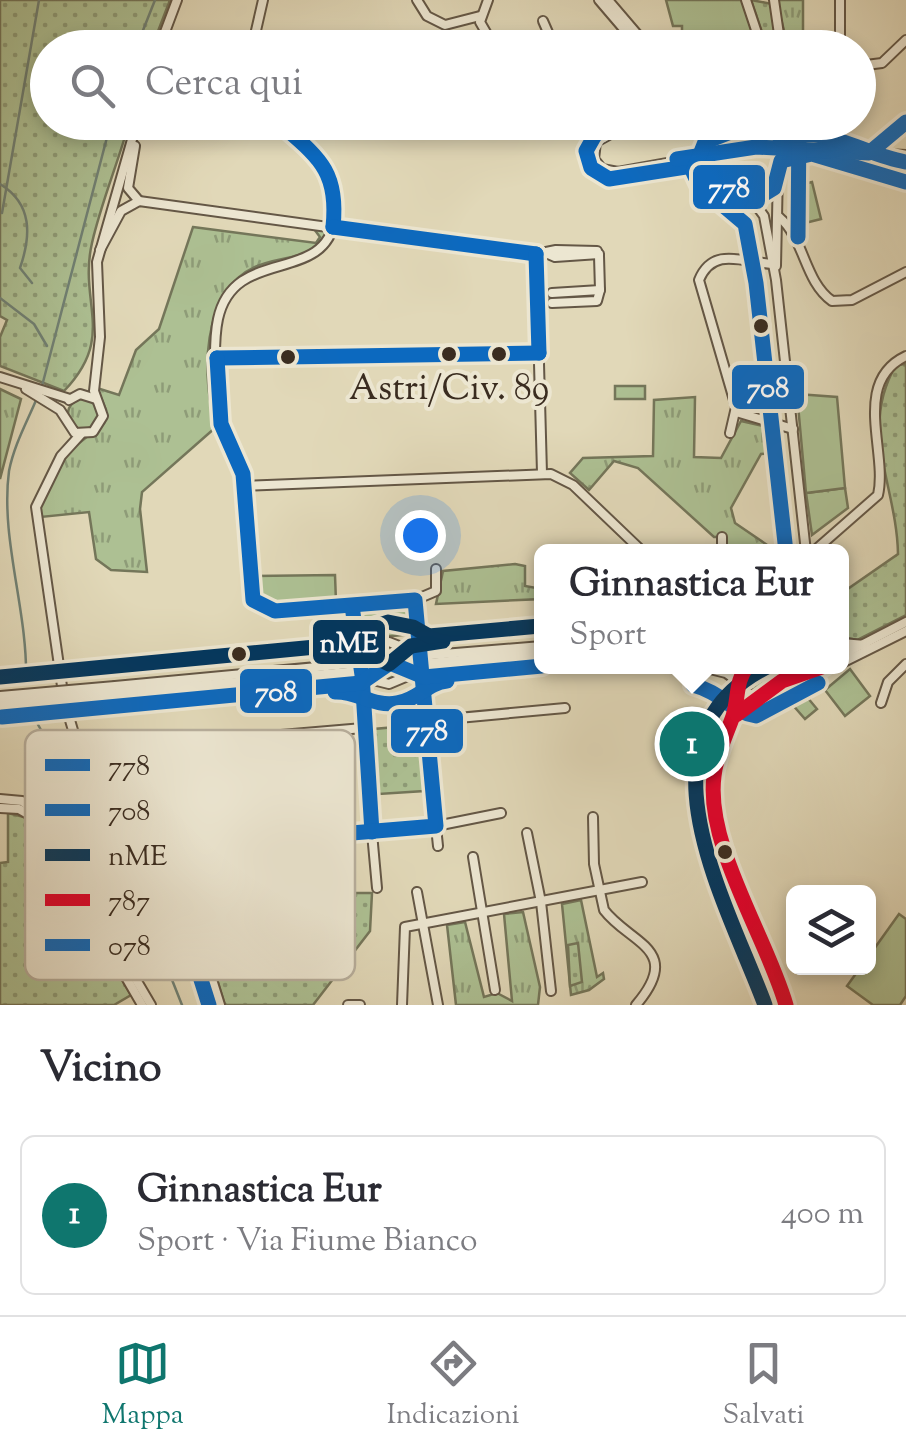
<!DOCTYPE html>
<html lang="it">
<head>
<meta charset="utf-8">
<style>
	:root { --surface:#fff; --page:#f2f2f3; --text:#2b2b33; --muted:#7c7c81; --line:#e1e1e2; --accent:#0f766e }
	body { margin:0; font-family:"Sorts Mill Goudy",serif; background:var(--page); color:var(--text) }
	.controls { position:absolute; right:30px; bottom:30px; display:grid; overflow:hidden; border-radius:15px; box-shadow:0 5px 15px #0003 }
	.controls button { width:90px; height:90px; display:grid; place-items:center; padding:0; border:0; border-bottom:2px solid var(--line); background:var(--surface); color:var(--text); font:50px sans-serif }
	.you { position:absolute; left:420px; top:535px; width:35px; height:35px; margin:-25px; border:8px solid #fff; border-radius:50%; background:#1a73e8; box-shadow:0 0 0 15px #1a73e833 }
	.badge { display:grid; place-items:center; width:65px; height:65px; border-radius:50%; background:var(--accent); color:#fff; font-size:32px; font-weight:700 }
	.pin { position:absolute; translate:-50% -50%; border:5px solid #fff; box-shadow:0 2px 10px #0006 }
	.popup { position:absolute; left:534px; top:544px; width:315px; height:130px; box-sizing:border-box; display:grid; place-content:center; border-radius:15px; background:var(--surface); filter:drop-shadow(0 2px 8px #0005); font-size:32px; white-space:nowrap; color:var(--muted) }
	.popup b { font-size:38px; color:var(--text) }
	.popup::after { content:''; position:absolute; left:50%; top:100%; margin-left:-20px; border:20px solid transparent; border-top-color:var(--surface) }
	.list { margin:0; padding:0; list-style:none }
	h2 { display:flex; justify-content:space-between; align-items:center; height:130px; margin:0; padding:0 40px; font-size:42px }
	h2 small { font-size:32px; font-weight:400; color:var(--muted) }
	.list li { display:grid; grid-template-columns:65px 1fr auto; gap:30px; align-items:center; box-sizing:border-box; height:160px; margin:0 20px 20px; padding:0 20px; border:2px solid var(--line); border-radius:15px }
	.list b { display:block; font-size:38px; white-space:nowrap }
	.list p { margin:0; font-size:32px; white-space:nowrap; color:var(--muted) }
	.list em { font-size:32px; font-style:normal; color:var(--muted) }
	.icon { flex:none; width:55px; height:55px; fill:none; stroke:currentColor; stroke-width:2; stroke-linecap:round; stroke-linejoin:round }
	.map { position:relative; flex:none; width:906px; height:1005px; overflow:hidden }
	.search { position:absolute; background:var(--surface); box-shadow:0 5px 15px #0003; left:30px; right:30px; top:30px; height:110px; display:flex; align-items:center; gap:25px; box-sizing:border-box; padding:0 35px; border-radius:55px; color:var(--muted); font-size:38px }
	.sheet { height:310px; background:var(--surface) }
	nav { display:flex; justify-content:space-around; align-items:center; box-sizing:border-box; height:140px; border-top:2px solid var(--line); background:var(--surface); font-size:28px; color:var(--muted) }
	nav a { display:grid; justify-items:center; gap:5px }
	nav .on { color:var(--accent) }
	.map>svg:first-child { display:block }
	.grass { fill:url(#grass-tufts); stroke:#74765a; stroke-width:2.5 }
	.park { fill:url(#park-dots); stroke:#74765a; stroke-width:2.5 }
	.garden { fill:#adc093; stroke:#74765a; stroke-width:2.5 }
	.water { fill:#94baad; stroke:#708175; stroke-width:2.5 }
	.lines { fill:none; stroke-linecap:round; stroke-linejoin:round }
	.stream { stroke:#708175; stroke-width:2.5 }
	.minor-casing { stroke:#645746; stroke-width:12 }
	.minor { stroke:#ece6d1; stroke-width:8 }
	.minor-bridge-casing { stroke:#645746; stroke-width:12; stroke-linecap:butt }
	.minor-bridge { stroke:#ece6d1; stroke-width:8 }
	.bus-1-casing { stroke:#ece6d1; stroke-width:22 }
	.bus-2-casing { stroke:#ece6d1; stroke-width:22 }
	.bus-3-casing { stroke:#ece6d1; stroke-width:22 }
	.bus-4-casing { stroke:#ece6d1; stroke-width:22 }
	.bus-5-casing { stroke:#ece6d1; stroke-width:22 }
	.bus-1 { stroke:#0c69bf; stroke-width:15 }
	.bus-2 { stroke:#0c69bf; stroke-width:15 }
	.bus-3 { stroke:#00365f; stroke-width:15 }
	.bus-4 { stroke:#e4002b; stroke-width:15 }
	.bus-5 { stroke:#0c69bf; stroke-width:15 }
	.bus-dot { fill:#3a2c20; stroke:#ece6d1; stroke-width:4 }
	.labels { text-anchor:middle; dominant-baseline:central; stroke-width:8; stroke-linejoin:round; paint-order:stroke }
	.bus-label { font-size:36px; fill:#3a2c20; stroke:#ece6d1 }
	.key { fill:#ece6d1; stroke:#b7ae9c; stroke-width:2.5 }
	.key-label { font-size:28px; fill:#3a2c20 }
	.line-badge { stroke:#ece6d1; stroke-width:4 }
	.badge-label { font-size:28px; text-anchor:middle; font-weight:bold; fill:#fff }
</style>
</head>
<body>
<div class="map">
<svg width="906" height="1005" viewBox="0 0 906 1005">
	<defs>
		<pattern id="grass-tufts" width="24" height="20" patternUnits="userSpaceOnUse" patternTransform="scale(2.5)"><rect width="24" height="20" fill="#adc093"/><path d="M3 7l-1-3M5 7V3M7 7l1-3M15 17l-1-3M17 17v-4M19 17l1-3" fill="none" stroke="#8e9c78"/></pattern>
		<pattern id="park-dots" width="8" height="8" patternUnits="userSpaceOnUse" patternTransform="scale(2.5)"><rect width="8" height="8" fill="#adc093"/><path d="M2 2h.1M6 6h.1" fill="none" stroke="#8e9c78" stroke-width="1.8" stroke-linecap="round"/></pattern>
	</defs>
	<rect width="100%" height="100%" fill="#e1d8b8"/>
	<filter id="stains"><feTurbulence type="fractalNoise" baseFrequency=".002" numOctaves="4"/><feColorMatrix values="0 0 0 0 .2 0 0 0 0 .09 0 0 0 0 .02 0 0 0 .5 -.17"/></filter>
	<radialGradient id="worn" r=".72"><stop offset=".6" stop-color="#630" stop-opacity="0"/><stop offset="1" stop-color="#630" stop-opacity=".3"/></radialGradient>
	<g class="grass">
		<polygon points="776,0 803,0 803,41 786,38"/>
		<polygon points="872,158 906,160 906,178 877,174 860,165"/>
		<path d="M193 227 316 243 320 237 314 229 327 230 326 241C305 260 279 256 255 267 201 292 201 377 216 427L142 492 140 509 147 572 111 570 96 559 89 512 41 517 40 507 68 452 104 423 106 410 97 388 119 395 136 350 159 329Z"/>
		<polygon points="0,389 21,399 0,479"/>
		<polygon points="695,397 694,457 721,458 741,421 777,429 780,452 761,454 731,508 735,523 776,551 726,551 725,537 714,537 638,468 614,461 589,490 570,473 583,458 653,456 654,400"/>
		<circle cx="83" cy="414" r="15"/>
		<polygon points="845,488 848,508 812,535 806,493"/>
		<polygon points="515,564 525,566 525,586 542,589 542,599 436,604 443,571"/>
		<polygon points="768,666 802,667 757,691 748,688 746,674"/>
		<polygon points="160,852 170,857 169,885 197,944 216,1005 195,945 155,861"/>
		<polygon points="581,900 597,977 603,973 604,979 589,990 571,995 562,904"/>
		<polygon points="523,912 540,987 538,1005 456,1005 447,925 465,922 484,997 497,993 512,1001 504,914"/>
	</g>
	<g class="park">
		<path d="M0 0H170L152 47 48 48V122L129 123C118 163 101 203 92 243 78 303 117 336 64 391L0 366V337L7 320 0 316Z"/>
		<polygon points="751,0 772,4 779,47 767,47"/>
		<path d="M906 364V615L857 640 842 637V593L898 554C897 487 858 429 896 365Z"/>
		<polygon points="418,725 424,791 379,794 374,729"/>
		<polygon points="8,813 28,818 131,995 114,1005 0,1005 0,863 8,862"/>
		<polygon points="346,893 372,893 370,931 313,1005 225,1005 205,940 210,925 201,915"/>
		<polygon points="578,943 582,982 570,986 568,945"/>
	</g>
	<g class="garden">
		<polygon points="666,0 742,0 759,46 682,47 682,26 673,26"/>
		<polygon points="812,182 821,219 801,224 792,187"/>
		<rect x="615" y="386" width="30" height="13"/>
		<polygon points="797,394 837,397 845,488 806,493"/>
		<polygon points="335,575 336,602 269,604 255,591 254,576"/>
		<polygon points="411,609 413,634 360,639 358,614"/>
		<polygon points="385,646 396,646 413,655 411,672 381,681 365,672 367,654"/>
		<polygon points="850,669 870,696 845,716 825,690"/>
		<polygon points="797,685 817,709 805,719 784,695"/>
		<polygon points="899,914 906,919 906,996 900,1005 873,1005 847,986 860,968 868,968 869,956"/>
	</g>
	<polygon class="water" points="306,942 332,957 329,966 315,976 301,972 298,949"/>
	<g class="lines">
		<g class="stream">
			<polyline points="136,48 155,0"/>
			<path d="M0 184C33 204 31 236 20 268L32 283"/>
			<polyline points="2,213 39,0"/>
			<polyline points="0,298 34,324 47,346"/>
			<polyline points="42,386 111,122"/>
			<path d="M26 680C28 611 0 539 9 471 14 445 27 422 37 398"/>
			<polyline points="32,714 45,737 52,768 88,810 151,927 182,1005"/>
		</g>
		<g class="minor-casing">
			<g id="minor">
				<polyline points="417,0 427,16 445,25 480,16"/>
				<polyline points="488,0 480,22 495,48"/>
				<polyline points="599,0 640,48"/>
				<polyline points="608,0 649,48"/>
				<polyline points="746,0 762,48"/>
				<polyline points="774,0 781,48"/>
				<polyline points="543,21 550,37"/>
				<polyline points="159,48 177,0"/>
				<polyline points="252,48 263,0"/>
				<polyline points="534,48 550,37 562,48"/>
				<polyline points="840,48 840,0"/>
				<polyline points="858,66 882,63 906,40"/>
				<path d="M277 122C313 154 343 166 335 219 324 286 234 245 218 319 213 342 214 410 223 432 229 446 240 457 243 473 251 512 242 554 250 594L260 606 275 611 415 600 436 591V569"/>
				<path d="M618 122C600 130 583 138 587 160 607 199 661 164 694 166L753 201 764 216 776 280 806 552"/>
				<polyline points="632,122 596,142 594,159 602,169 618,172 756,147 906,155"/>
				<polyline points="135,146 128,188 139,201"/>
				<polyline points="760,146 761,122"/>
				<polyline points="869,153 906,122"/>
				<path d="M776 165C813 131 866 181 906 182"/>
				<polyline points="753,201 766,196 777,184"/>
				<path d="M779 217C805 239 804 281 832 301L852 300 906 272"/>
				<polyline points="100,250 121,211 139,201 531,255 556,250 597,251"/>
				<polyline points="546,253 555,257 599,254"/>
				<polyline points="536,254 542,473"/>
				<polyline points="776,266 779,122"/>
				<polyline points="552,293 600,290 599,256"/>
				<polyline points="552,303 597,301 600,290"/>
				<polyline points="217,358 539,353"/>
				<polyline points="0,377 70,399"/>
				<polyline points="26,389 60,410 75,433 93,432 103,416 94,391 100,337 97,262 137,122"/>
				<polyline points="69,400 80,394 96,399"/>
				<polyline points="736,412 793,429"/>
				<path d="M730 433 736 407 699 280C713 246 743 262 772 264"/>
				<polyline points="81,434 61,456 36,507 64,700 83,764 138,837 191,948 209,1005"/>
				<polyline points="244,486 551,474 573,485 643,552"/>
				<polyline points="722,537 722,552"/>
				<path d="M813 552 878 495C888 452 851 382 906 356"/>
				<polyline points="415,600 417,653"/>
				<polyline points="352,606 358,661"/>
				<path d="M389 642 417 653 415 673 389 684 365 678 359 669C359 651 373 645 389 642Z"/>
				<polyline points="842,643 865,645"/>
				<polyline points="842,655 906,622"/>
				<polyline points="419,656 542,646"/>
				<polyline points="842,663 906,631"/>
				<polyline points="419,664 542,652"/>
				<polyline points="419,665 438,846"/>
				<polyline points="698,666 726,673 739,682"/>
				<polyline points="749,666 741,673 740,683 746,693 758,696"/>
				<polyline points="806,671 826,666"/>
				<polyline points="362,675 359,690 377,888"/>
				<polyline points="115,686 359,663"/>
				<path d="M741 688C738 722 713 748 713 784 712 844 771 940 786 1005"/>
				<polyline points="126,691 130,700 204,693 208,684"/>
				<polyline points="113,693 359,671"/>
				<polyline points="881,703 888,682 906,664"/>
				<polyline points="736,715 758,696 808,666"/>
				<polyline points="426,721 565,708"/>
				<polyline points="257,737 273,899"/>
				<polyline points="0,799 22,801 38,813 151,1005"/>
				<polyline points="0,808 19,809 33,817 142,1005"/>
				<path d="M593 817 594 864 604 910C630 944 684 949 636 1005"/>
				<polyline points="527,833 541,902 551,991"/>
				<polyline points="141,839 163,846 154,746 363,728"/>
				<polyline points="167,847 174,857 174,885 199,938 220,1005"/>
				<polyline points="473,857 495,990"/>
				<polyline points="151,864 163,846 436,826 501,813"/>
				<polyline points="417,892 438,1005"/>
				<polyline points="348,1005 360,1005"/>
				<polyline points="402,1005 405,927 642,882"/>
			</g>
		</g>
		<use href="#minor" class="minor"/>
		<g class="minor-bridge-casing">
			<g id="minor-bridge">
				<polyline points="0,696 115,686"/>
				<polyline points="0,703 113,693"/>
			</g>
		</g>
		<use href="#minor-bridge" class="minor-bridge"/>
		<g class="bus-1-casing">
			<g id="bus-1">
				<path d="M278 122C318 157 339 170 333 227"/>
				<polyline points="617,122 595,135 586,151 591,168 609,179 692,166 753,201 774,188 781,161 812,154 906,182"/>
				<polyline points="677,159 756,147 869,153 906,122"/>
				<polyline points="333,227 536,254"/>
				<polyline points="536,254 539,353"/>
				<polyline points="217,358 539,353"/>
				<polyline points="352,606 362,675 372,832"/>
				<polyline points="209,1005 191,948 151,864 159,849 436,826 415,600 275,611 253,600 243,474 221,424 217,358"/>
			</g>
		</g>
		<g class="bus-2-casing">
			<g id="bus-2">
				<polyline points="741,122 741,128 705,142 693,172 699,185 745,224 756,283 786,552"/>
				<polyline points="798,237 799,122"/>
				<path d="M693 685C723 693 729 711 756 716L818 683"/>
				<path d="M335 692C357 691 373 707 397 703 418 700 427 683 447 681"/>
				<polyline points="2,717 361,683 390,663 424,677 542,666"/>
			</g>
		</g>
		<g class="bus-3-casing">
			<g id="bus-3">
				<polyline points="333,652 364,652 389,664 411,646 443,641"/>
				<polyline points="0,677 347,644 358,632 388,622 413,627 429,636 540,626"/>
				<path d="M765 1005C727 902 628 735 769 666"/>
			</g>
		</g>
		<g class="bus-4-casing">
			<g id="bus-4">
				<path d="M748 666C735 680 739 698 733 716 726 736 716 755 714 776 705 845 767 938 786 1005"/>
				<polyline points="736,715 782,681 825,666"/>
			</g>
		</g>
		<g class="bus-5-casing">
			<path id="bus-5" d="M781 123 780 139C826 123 862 155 906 162"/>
		</g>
		<use href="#bus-1" class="bus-1"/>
		<use href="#bus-2" class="bus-2"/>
		<use href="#bus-3" class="bus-3"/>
		<use href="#bus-4" class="bus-4"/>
		<use href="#bus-5" class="bus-5"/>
	</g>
	<g class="bus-dot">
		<circle cx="761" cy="326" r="9"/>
		<circle cx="449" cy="354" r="9"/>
		<circle cx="499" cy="354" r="9"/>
		<circle cx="288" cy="357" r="9"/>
		<circle cx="239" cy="654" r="9"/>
		<circle cx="725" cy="852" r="9"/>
	</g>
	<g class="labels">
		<g class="bus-label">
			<text x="449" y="390">Astri/Civ. 89</text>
		</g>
	</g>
	<rect x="25" y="730" width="330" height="250" rx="15" class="key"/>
	<rect x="45" y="759" width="45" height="12" fill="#0c69bf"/>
	<rect x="45" y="804" width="45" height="12" fill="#0c69bf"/>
	<rect x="45" y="849" width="45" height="12" fill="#00365f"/>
	<rect x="45" y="894" width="45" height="12" fill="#e4002b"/>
	<rect x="45" y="939" width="45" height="12" fill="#0c69bf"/>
	<g class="key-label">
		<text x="108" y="775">778</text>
		<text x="108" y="820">708</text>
		<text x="108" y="865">nME</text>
		<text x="108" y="910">787</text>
		<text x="108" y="955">078</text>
	</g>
	<g class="line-badge">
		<rect x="691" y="163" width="76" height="48" rx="10" fill="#0c69bf"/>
		<rect x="730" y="363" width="76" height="48" rx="10" fill="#0c69bf"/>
		<rect x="311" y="618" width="76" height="48" rx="10" fill="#00365f"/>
		<rect x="238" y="667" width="76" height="48" rx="10" fill="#0c69bf"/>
		<rect x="389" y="707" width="76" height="48" rx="10" fill="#0c69bf"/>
	</g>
	<g class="badge-label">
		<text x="729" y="197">778</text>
		<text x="768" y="397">708</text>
		<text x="349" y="652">nME</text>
		<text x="276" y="701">708</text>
		<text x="427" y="740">778</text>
	</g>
	<rect width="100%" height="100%" filter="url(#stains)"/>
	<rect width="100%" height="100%" fill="url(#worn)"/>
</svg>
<div class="controls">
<button><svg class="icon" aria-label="layers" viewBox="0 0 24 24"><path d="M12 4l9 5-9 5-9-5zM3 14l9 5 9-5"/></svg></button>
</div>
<div class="you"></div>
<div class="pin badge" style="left:692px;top:744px">1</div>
<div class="popup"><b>Ginnastica Eur</b>Sport</div>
<div class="search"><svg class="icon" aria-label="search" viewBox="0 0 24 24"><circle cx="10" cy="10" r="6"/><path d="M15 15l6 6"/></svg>Cerca qui</div>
</div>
<section class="sheet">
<h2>Vicino<small></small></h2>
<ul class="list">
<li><span class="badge">1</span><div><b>Ginnastica Eur</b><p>Sport · Via Fiume Bianco</p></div><em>400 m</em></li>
</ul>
</section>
<nav>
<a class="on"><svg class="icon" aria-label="map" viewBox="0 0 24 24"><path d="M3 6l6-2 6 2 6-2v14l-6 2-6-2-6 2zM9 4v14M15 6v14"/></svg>Mappa</a>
<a><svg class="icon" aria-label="directions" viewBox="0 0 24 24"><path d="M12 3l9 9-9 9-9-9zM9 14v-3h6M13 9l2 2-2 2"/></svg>Indicazioni</a>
<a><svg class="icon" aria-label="saved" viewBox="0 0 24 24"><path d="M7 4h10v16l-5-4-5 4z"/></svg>Salvati</a>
</nav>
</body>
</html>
